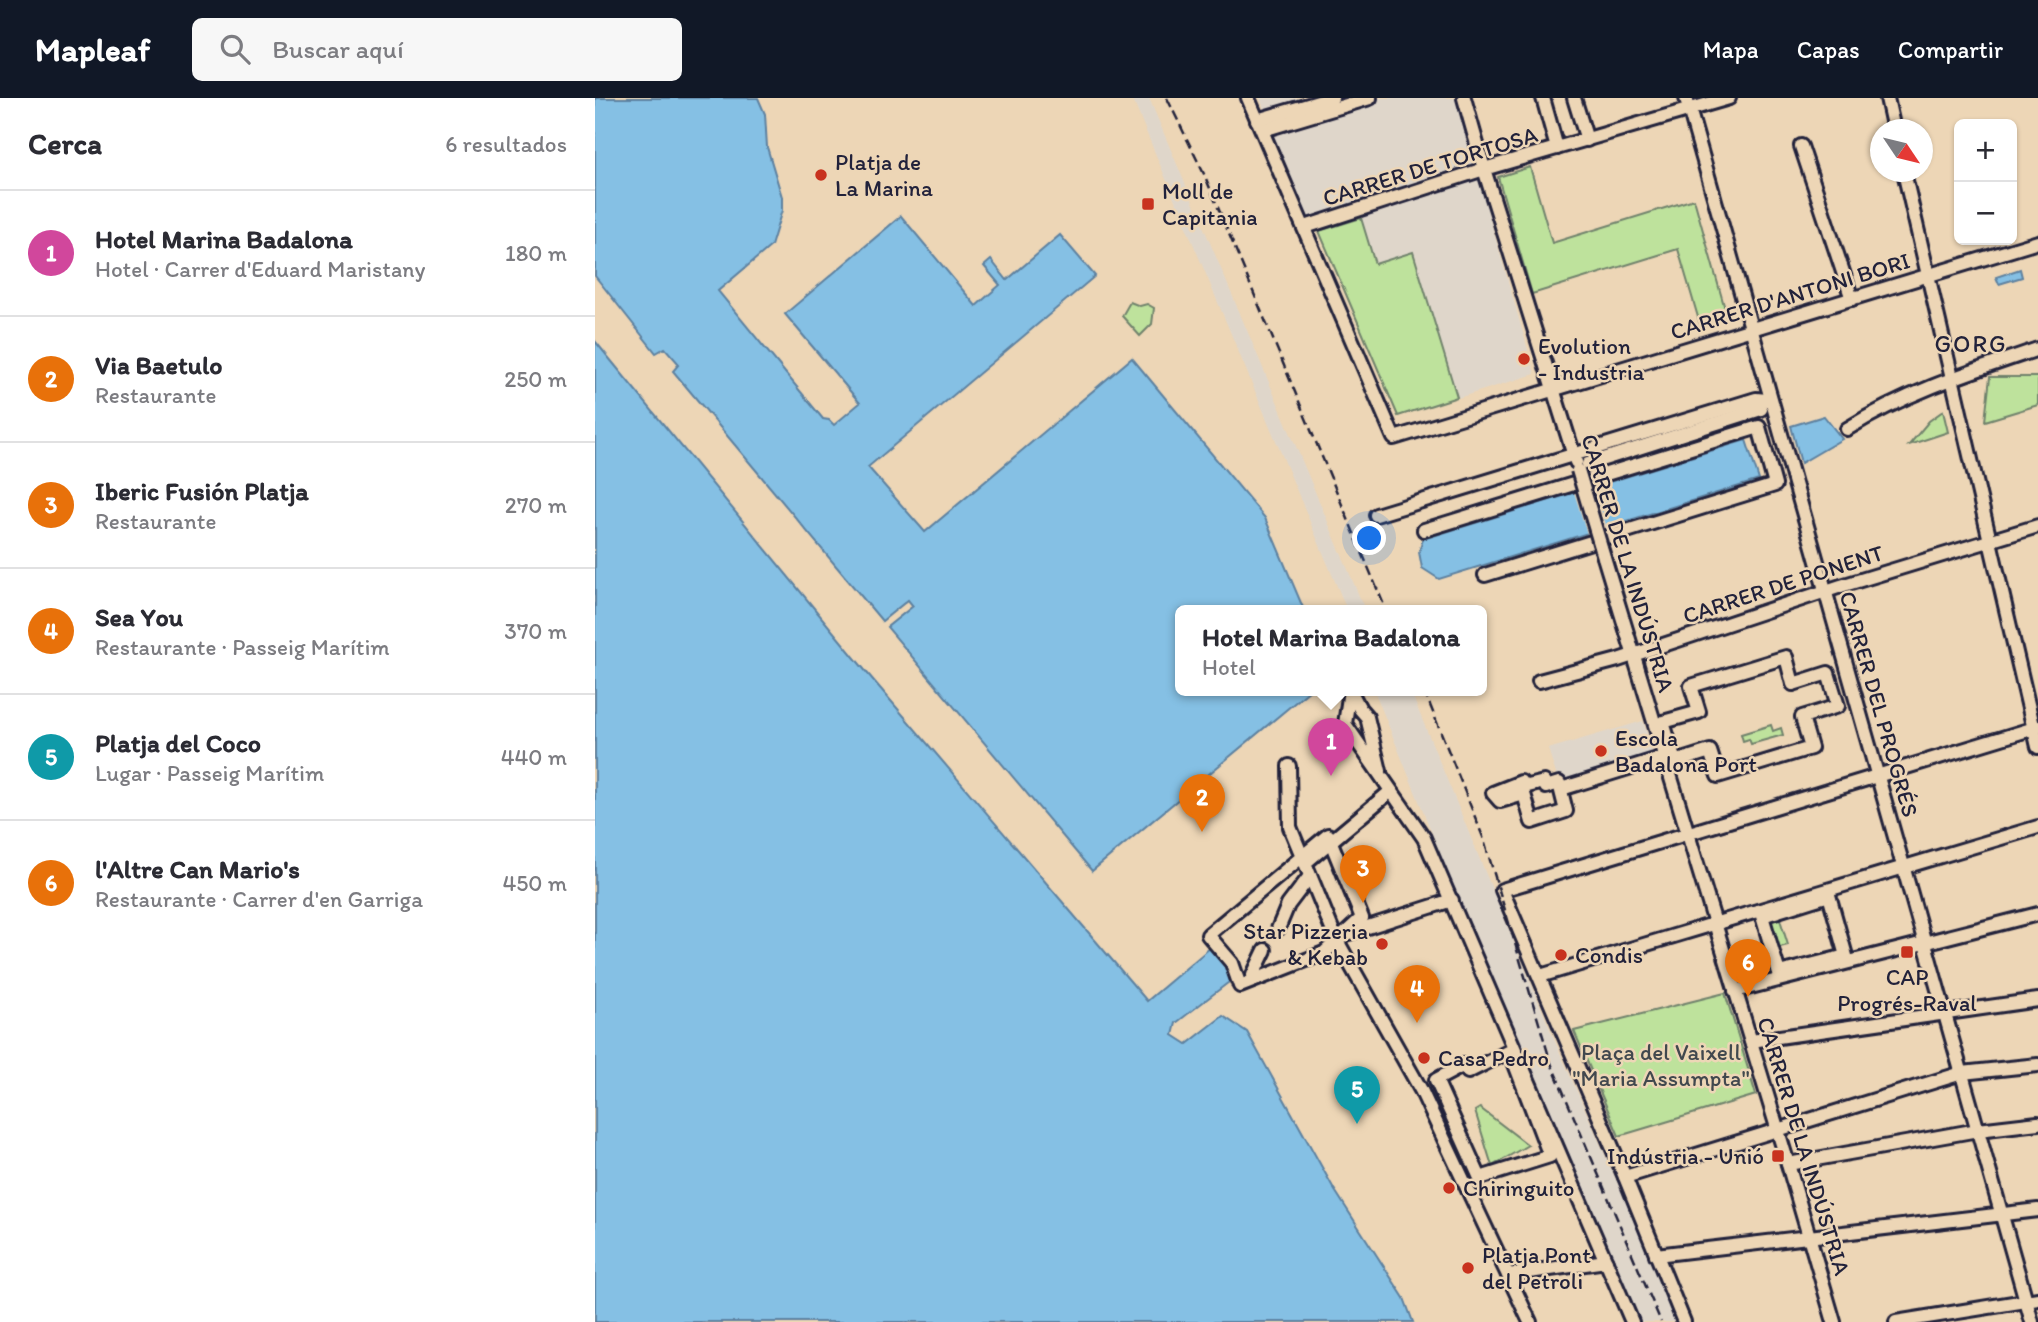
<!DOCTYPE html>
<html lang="es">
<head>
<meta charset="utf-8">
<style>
	:root { --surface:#fff; --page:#f7f7f7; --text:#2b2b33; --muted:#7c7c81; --line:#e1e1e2; --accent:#111827 }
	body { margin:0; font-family:Itim,sans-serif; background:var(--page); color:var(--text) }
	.controls { position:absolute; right:21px; top:21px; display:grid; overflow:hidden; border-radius:10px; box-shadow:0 2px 5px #0004 }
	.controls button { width:63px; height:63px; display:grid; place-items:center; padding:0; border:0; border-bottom:2px solid var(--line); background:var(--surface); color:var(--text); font:35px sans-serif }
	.compass { position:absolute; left:1275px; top:21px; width:63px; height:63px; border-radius:50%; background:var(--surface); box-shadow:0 2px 5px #0004; rotate:125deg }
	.you { position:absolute; left:775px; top:441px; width:24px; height:24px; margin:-18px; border:5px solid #fff; border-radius:50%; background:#1a73e8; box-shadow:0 0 0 10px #1a73e833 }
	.badge { display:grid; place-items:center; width:46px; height:46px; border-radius:50%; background:var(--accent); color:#fff; font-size:23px; font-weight:700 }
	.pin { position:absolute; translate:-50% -58px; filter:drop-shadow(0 2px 4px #0008) }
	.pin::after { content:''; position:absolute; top:37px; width:24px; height:21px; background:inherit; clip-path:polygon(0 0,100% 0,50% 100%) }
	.popup { position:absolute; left:580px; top:507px; width:312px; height:91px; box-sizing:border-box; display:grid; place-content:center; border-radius:10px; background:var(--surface); filter:drop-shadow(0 2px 5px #0005); font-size:23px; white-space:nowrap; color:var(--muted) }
	.popup b { font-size:26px; color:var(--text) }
	.popup::after { content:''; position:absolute; left:50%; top:100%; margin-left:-14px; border:14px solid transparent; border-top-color:var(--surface) }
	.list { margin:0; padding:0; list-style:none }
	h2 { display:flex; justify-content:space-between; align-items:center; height:91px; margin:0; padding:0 28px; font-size:30px }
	h2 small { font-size:23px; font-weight:400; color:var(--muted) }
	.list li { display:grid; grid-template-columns:46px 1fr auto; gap:21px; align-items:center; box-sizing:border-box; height:126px; padding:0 28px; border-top:2px solid var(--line) }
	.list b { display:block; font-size:26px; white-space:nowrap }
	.list p { margin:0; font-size:23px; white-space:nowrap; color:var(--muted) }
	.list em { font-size:23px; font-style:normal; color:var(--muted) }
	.icon { flex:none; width:38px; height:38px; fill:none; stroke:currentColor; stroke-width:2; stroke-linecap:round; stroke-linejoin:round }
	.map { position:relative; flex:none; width:1443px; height:1224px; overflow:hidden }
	header { display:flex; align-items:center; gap:42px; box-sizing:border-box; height:98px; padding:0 35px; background:var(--accent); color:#fff }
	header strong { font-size:33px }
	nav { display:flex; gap:38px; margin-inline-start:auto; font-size:24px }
	.search { width:490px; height:63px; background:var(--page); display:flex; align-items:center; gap:18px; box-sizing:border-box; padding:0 24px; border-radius:10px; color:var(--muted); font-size:26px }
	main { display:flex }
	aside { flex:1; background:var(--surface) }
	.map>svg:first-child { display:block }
	.built { fill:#dfd6ca }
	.green { fill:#bee29c; stroke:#70826c; stroke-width:2 }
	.water { fill:#85c0e4; stroke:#5d81a0; stroke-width:2 }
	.pier { fill:#edd6b6 }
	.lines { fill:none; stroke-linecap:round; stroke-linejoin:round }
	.minor-casing { stroke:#22223b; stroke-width:18 }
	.minor { stroke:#edd6b6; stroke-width:12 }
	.rail { stroke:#22223b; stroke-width:2.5; stroke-dasharray:10 5; stroke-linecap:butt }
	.minor-bridge-casing { stroke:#22223b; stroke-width:18; stroke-linecap:butt }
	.minor-bridge { stroke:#edd6b6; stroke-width:12 }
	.poi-dot { fill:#c8321e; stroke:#edd6b6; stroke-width:2.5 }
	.labels { text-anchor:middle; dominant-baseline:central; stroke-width:5; stroke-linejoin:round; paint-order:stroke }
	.poi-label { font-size:23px; fill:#22223b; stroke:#edd6b6; text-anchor:start }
	.street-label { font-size:23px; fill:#22223b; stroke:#edd6b6 }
	.park-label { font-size:23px; fill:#41484e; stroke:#edd6b6 }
	.neighbourhood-label { font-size:24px; letter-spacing:2px; fill:#22223b; stroke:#edd6b6 }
</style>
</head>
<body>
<header>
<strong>Mapleaf</strong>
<div class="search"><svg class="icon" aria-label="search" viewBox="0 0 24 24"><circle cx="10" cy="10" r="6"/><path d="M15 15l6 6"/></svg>Buscar aquí</div>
<nav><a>Mapa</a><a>Capas</a><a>Compartir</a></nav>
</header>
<main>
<aside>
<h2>Cerca<small>6 resultados</small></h2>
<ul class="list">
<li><span class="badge" style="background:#d1479c">1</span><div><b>Hotel Marina Badalona</b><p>Hotel · Carrer d'Eduard Maristany</p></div><em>180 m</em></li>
<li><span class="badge" style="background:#e8710a">2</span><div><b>Via Baetulo</b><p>Restaurante</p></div><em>250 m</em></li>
<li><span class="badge" style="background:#e8710a">3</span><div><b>Iberic Fusión Platja</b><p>Restaurante</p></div><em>270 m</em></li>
<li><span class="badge" style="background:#e8710a">4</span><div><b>Sea You</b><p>Restaurante · Passeig Marítim</p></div><em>370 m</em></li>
<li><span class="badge" style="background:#0f9aa8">5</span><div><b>Platja del Coco</b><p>Lugar · Passeig Marítim</p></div><em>440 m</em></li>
<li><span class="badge" style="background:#e8710a">6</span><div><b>l'Altre Can Mario's</b><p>Restaurante · Carrer d'en Garriga</p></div><em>450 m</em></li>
</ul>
</aside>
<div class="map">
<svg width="1443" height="1224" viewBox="0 0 1443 1224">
	<rect width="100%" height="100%" fill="#edd6b6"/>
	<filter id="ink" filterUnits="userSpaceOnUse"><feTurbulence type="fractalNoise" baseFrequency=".0143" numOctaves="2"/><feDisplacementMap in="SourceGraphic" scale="14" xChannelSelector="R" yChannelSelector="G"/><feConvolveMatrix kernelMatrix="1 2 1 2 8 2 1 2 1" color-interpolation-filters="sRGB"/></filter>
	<g filter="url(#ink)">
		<g class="built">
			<polygon points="537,0 554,0 770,512 752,512"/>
			<polygon points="665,0 860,0 940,276 863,300 818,154 780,166 763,111 711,127"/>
			<polygon points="779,592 815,592 962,948 1084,1224 1042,1224 864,802"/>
			<polygon points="1048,623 1059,656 964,685 953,651"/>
		</g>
		<g class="green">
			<polygon points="935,69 957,145 1099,101 1132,218 1105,226 1083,151 937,196 903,79"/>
			<polygon points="766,120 780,166 818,154 862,299 803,318 724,133"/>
			<polygon points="535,204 545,208 552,206 559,210 557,226 545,238 527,218"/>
			<polygon points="1395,279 1443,279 1443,307 1390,323"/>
			<polygon points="1348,313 1353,334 1314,347 1334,323"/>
			<polygon points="1176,627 1178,633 1186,630 1188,637 1156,646 1154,641 1148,643 1146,636"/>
			<polygon points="1183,815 1193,847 1181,850 1172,818"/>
			<polygon points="1130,895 1161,997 1024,1038 979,933"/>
			<polygon points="885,1010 933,1047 897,1068 880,1013"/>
		</g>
		<g class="water">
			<polygon points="0,0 163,0 170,16 172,49 187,99 187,112 176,148 123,193 228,321 234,322 239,327 265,305 190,216 306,118 381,208 405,187 389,168 396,162 412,182 465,137 500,178 273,369 330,434 537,260 670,420 709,512 586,512 586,592 715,592 497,773 292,529 318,508 313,502 287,523 78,273 84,266 70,250 61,255 0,178"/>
			<polygon points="1425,171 1427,179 1404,186 1401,179"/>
			<polygon points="0,243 273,576 552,903 616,849 632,862 638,881 581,925 578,937 592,946 628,918 652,934 739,1091 809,1200 818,1224 0,1224"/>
			<polygon points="1229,318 1247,341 1206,365 1196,328"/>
			<polygon points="1151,342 1164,382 844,481 827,470 824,454 828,441"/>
		</g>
		<polygon class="pier" points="998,385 1013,433 993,439 978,391"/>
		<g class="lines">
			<g class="minor-casing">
				<g id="minor">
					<polyline points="653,0 799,340 1443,144"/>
					<polyline points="869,0 889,71 981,364"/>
					<polyline points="948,0 962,50"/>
					<polyline points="979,0 992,42"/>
					<polyline points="1091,0 1437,1224"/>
					<polyline points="1292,0 1299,32"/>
					<polyline points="662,22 737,0"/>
					<polyline points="668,32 775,0"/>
					<polyline points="1206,48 1257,201"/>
					<polyline points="1309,74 1443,649"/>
					<polyline points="710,129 889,71 1134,0"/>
					<path d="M1252 331C1311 294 1378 273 1443 251"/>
					<polyline points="993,366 1166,311"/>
					<polyline points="781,417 1161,301 1172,302"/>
					<polyline points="829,432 1164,329 1180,387 890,477"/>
					<polyline points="1009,459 1190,1056 1239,1224"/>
					<polygon points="1191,559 1198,586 1233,575 1243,608 1207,619 1216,650 1123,678 1115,653 1080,664 1068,624 1104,614 1096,588"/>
					<polyline points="944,583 1023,562 1246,488 1443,428"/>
					<polyline points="755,592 750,626 829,740 1037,1224"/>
					<polyline points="755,592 765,611 772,619 785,673"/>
					<polyline points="694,668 695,729 709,763"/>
					<polygon points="926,684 929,689 949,684 951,689 964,685 971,713 937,724 929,696 905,703 898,695"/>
					<polyline points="966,691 1069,659"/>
					<polyline points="796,693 710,765 741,841 826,992 935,1224"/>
					<polygon points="733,737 767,820 729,855 645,888 637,865 613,837"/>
					<polygon points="1234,797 1251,858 1184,875 1167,818"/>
					<polyline points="683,831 693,807 715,778"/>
					<polyline points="754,835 857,802"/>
					<polyline points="658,877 670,852"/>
					<polyline points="945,878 1443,729"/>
					<polyline points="1140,893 1443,816"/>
					<polyline points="1156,943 1443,902"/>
					<polygon points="915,953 955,1058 885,1080 841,982 869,967 873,974"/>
					<polyline points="1193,1066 1383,1032 1443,1025"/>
					<polyline points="1030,1079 1367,975 1443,967"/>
					<polyline points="1061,1157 1443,1112"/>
					<polyline points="913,1177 1011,1163"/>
					<polyline points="1089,1224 1030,1079 907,792 1443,629"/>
					<polyline points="1301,1224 1443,1201"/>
				</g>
			</g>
			<use href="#minor" class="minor"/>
			<g class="rail">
				<polyline points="572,0 609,76 791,512"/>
				<polyline points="829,592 888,739 956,965 1066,1224"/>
			</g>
			<g class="minor-bridge-casing">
				<polyline id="minor-bridge" points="983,372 1009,459"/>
			</g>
			<use href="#minor-bridge" class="minor-bridge"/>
		</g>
	</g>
	<g class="poi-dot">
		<circle cx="226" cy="77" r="7"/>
		<rect x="546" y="99" width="14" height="14" rx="3.5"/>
		<circle cx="929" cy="261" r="7"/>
		<circle cx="1006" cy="653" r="7"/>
		<circle cx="787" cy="846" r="7"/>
		<rect x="1305" y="847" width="14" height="14" rx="3.5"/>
		<circle cx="966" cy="857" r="7"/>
		<circle cx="829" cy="960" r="7"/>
		<rect x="1176" y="1051" width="14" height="14" rx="3.5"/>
		<circle cx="854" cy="1090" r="7"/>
		<circle cx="873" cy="1170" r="7"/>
	</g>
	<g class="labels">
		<g class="poi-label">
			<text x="240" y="64">Platja de<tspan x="240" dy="26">La Marina</tspan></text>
			<text x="567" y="93">Moll de<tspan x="567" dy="26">Capitania</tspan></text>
			<text x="943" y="248">Evolution<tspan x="943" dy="26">- Industria</tspan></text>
			<text x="1020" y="640">Escola<tspan x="1020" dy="26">Badalona Port</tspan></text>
			<text x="773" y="833" text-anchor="end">Star Pizzeria<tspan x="773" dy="26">&amp; Kebab</tspan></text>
			<text x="980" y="857">Condis</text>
			<text x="1312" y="879" text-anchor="middle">CAP<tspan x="1312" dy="26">Progrés-Raval</tspan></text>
			<text x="843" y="960">Casa Pedro</text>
			<text x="1169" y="1058" text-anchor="end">Indústria - Unió</text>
			<text x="868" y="1090">Chiringuito</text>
			<text x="887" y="1157">Platja Pont<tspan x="887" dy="26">del Petroli</tspan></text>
		</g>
		<g class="street-label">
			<text transform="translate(835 68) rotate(-17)">CARRER DE TORTOSA</text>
			<text transform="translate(1195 198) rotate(-17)">CARRER D'ANTONI BORI</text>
			<text transform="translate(1033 465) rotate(73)">CARRER DE LA INDÚSTRIA</text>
			<text transform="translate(1188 486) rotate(-18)">CARRER DE PONENT</text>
			<text transform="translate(1284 606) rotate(74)">CARRER DEL PROGRÉS</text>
			<text transform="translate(1209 1048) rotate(73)">CARRER DE LA INDÚSTRIA</text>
		</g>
		<g class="park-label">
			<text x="1066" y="954">Plaça del Vaixell<tspan x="1066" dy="26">"Maria Assumpta"</tspan></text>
		</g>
		<g class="neighbourhood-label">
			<text x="1376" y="245">GORG</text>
		</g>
	</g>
</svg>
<div class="controls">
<button>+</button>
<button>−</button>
</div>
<svg class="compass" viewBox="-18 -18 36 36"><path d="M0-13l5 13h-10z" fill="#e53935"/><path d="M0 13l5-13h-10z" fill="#7c7c81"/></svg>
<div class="you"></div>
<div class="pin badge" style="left:736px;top:678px;background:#d1479c">1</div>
<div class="popup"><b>Hotel Marina Badalona</b>Hotel</div>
<div class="pin badge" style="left:607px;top:734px;background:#e8710a">2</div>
<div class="pin badge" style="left:768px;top:805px;background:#e8710a">3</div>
<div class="pin badge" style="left:822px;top:925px;background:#e8710a">4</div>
<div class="pin badge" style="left:762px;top:1026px;background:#0f9aa8">5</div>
<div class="pin badge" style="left:1153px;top:899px;background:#e8710a">6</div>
</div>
</main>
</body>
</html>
